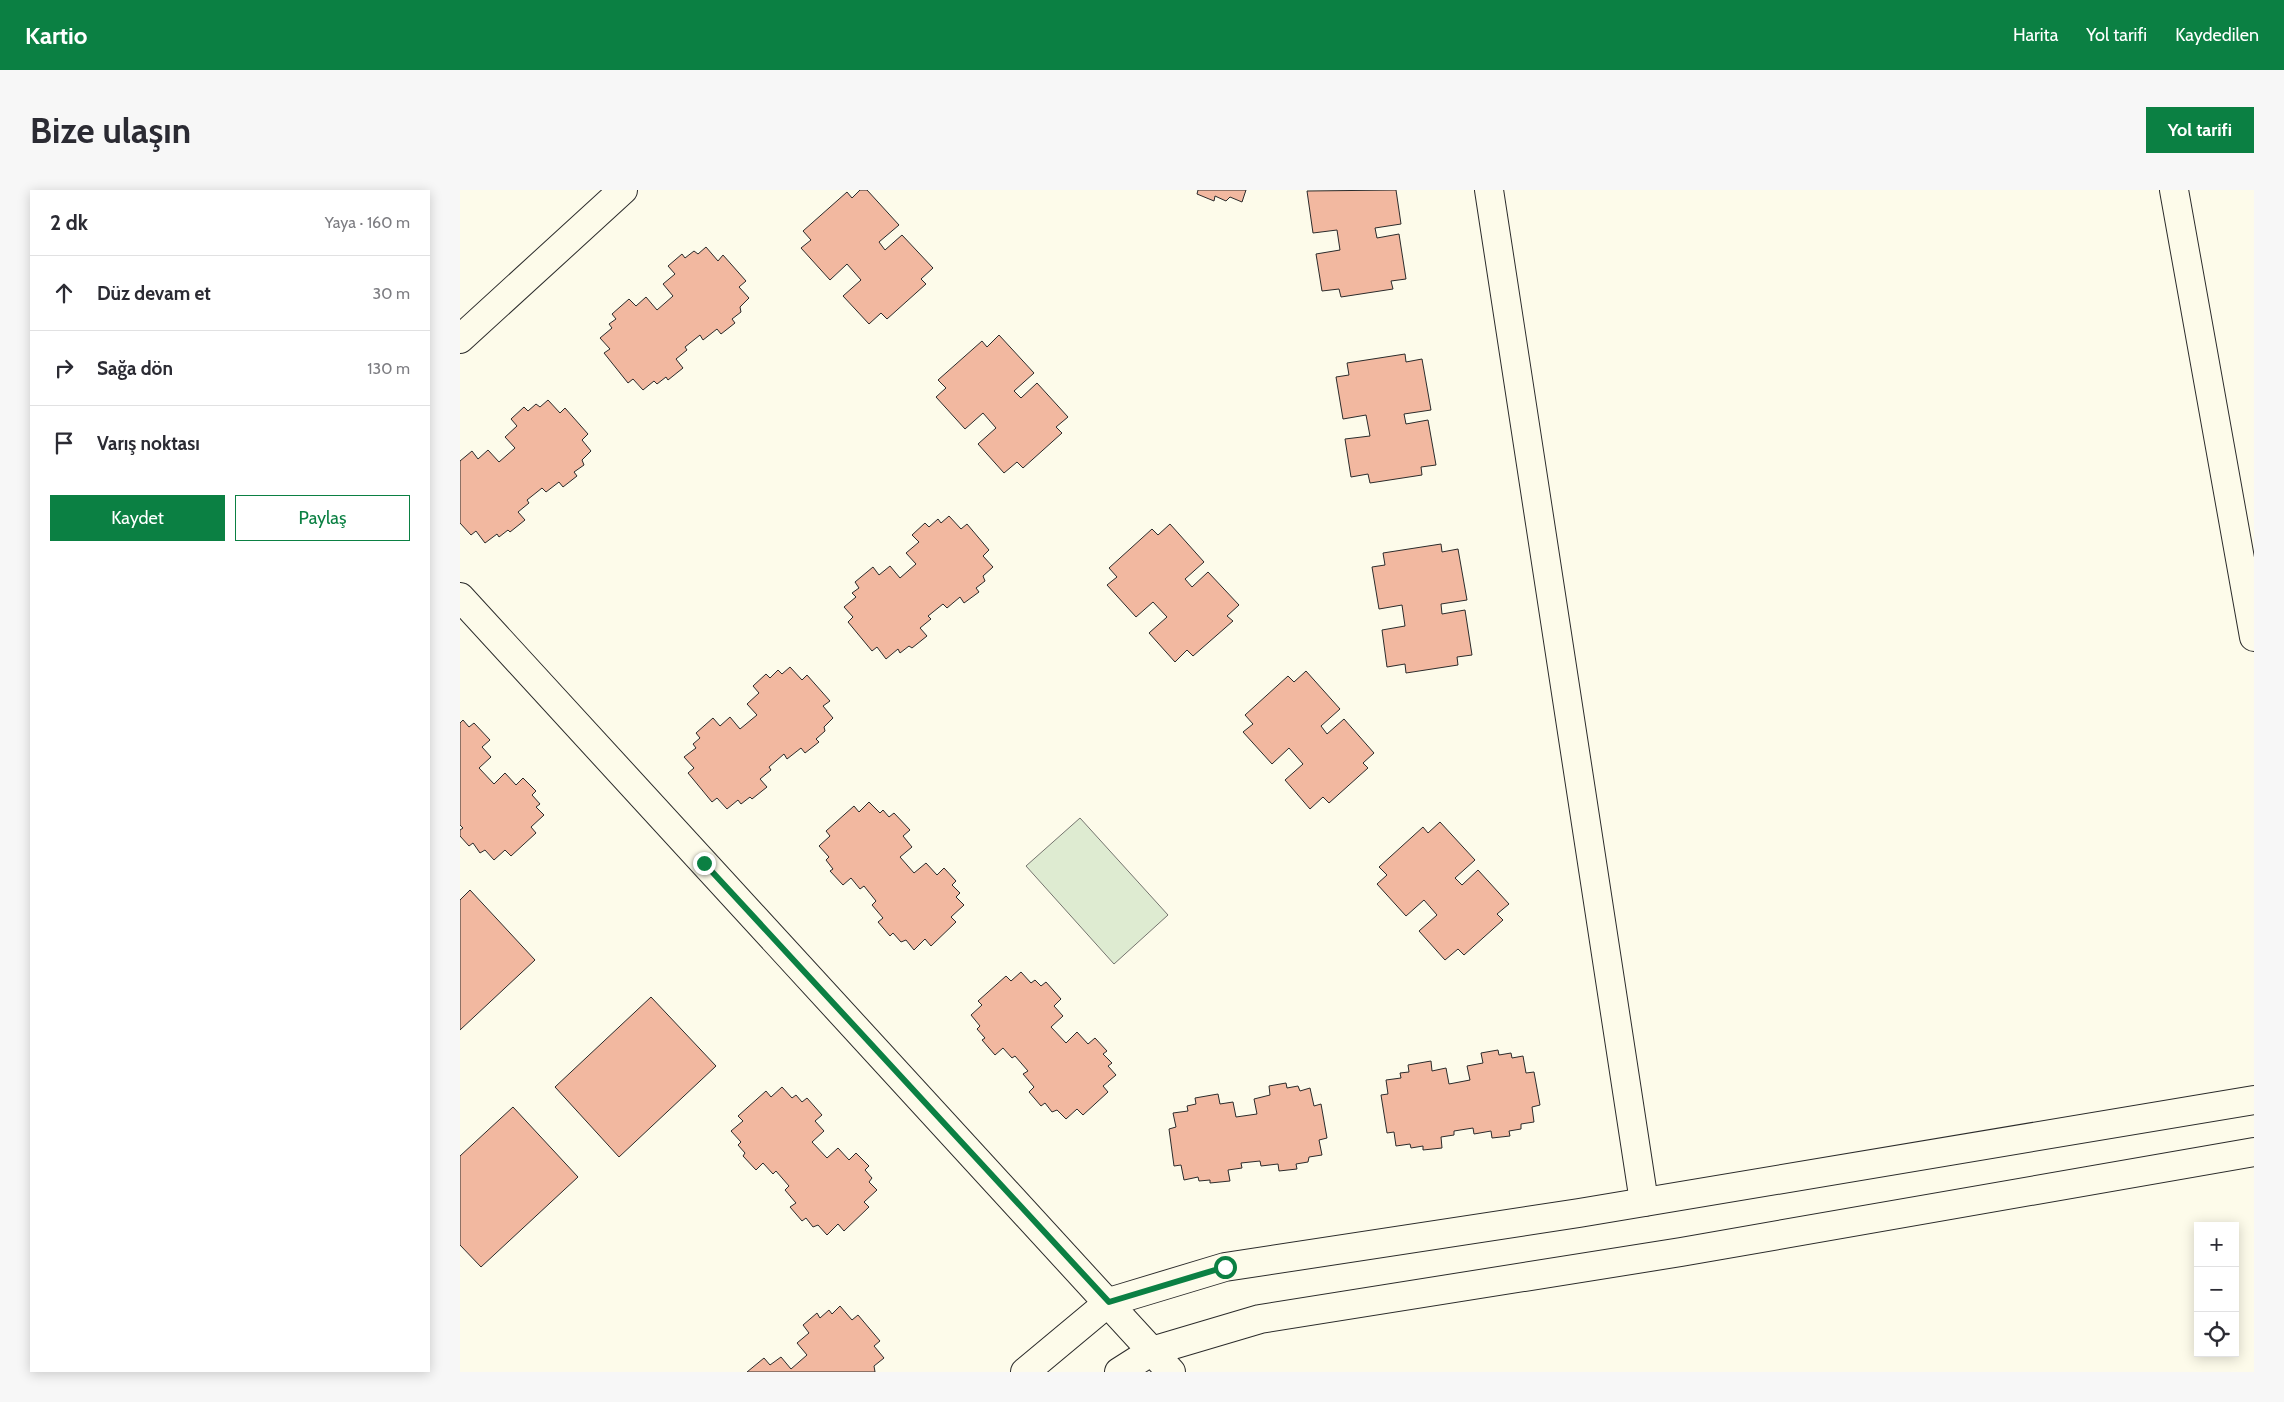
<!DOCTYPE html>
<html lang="tr">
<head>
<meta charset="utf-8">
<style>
	:root { --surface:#fff; --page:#f7f7f7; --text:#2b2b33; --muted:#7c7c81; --line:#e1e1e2; --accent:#0b8043 }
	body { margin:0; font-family:Cabin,sans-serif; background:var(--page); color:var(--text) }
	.controls { position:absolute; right:15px; bottom:15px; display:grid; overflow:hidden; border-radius:0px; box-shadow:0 2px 12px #0003 }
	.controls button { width:45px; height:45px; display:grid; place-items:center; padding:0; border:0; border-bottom:1px solid var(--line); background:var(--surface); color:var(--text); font:25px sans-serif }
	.stop { position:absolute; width:15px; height:15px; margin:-11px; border:4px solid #0b8043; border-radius:50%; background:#fff }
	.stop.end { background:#0b8043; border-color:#fff; box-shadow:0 1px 5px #0008 }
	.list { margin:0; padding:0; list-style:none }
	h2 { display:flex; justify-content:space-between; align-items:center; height:65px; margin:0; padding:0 20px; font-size:21px }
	h2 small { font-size:16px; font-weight:400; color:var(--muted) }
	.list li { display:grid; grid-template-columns:32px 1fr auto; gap:15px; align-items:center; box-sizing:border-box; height:75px; padding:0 20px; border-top:1px solid var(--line) }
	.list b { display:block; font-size:19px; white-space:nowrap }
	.list em { font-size:16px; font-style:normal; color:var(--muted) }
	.actions { display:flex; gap:10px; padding:15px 20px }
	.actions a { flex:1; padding:11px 0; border:1px solid var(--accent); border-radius:0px; text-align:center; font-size:18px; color:var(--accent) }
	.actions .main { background:var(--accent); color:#fff }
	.icon { flex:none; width:28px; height:28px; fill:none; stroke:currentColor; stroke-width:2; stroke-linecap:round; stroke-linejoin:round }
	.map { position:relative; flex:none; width:1794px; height:1182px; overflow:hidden; border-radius:0px }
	header { display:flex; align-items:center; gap:30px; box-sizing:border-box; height:70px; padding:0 25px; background:var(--accent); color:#fff }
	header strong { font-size:24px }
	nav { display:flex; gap:28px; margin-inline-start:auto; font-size:18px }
	.intro { display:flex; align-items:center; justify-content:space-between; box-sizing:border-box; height:120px; padding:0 30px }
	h1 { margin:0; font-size:35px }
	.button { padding:12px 22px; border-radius:0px; background:var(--accent); color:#fff; font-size:18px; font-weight:700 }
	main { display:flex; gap:30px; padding:0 30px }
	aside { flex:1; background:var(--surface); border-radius:0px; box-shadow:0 2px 12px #0003 }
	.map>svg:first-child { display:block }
	.green { fill:#deebd1; stroke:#74746e }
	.building { fill:#f2b8a0; stroke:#2b2b2b }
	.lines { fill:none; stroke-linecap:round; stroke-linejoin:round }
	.minor-casing { stroke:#2b2b2b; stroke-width:30 }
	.major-casing { stroke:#2b2b2b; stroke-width:30 }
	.minor { stroke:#fdfbea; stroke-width:28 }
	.major { stroke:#fdfbea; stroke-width:28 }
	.route { stroke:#0b8043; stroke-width:6 }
</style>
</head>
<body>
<header>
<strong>Kartio</strong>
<nav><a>Harita</a><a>Yol tarifi</a><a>Kaydedilen</a></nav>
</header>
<div class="intro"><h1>Bize ulaşın</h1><a class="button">Yol tarifi</a></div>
<main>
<aside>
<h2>2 dk<small>Yaya · 160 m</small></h2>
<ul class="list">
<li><svg class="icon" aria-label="ahead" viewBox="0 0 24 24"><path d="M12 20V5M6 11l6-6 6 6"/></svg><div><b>Düz devam et</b></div><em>30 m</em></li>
<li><svg class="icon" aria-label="right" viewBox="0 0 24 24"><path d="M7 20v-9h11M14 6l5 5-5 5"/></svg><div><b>Sağa dön</b></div><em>130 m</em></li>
<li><svg class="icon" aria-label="arrive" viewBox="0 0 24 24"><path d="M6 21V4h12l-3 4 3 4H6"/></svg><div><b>Varış noktası</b></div></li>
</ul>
<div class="actions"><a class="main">Kaydet</a><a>Paylaş</a></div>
</aside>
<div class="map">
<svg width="1794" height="1182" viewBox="0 0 1794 1182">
	<rect width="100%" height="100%" fill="#fdfbea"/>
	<polygon class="green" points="620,628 708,725 654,774 566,676"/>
	<g class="building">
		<polygon points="400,0 407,0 439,35 419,52 425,60 442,45 473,78 461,89 466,94 427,129 421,123 409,134 383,106 401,90 387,74 370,90 341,58 351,50 343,41 387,2 392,8"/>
		<polygon points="738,0 786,0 782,12 770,7 766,11 755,6 754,11 737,4"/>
		<polygon points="936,0 941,34 915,38 917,48 939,44 946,89 931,91 933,99 881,107 879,99 862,101 856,64 880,60 877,40 853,43 847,1"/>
		<polygon points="246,57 258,71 263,65 286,91 279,97 289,108 280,117 281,122 272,129 275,133 261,144 257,139 243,150 240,145 225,157 227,160 216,169 223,178 208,190 206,187 197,194 194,191 183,200 173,189 168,193 144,163 150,159 140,148 152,138 149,134 156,129 152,124 169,109 176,116 186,107 197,120 213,106 203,94 215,84 208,76 222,64 225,68 234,61 238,64"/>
		<polygon points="539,145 574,183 554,201 561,208 577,193 608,227 596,237 602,243 563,278 557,272 544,283 518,254 536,238 523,223 505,239 476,207 486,198 478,190 522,151 527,157"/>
		<polygon points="945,164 946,172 962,169 971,220 944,224 946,234 968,230 976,275 961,277 962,285 910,293 908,284 891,287 885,249 910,246 906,225 883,229 876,187 889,185 887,173"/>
		<polygon points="88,210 100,223 105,218 128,244 122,250 131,261 122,270 124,275 114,282 117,286 103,297 99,292 86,302 82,298 67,310 69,313 58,322 65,330 50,342 48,340 39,347 37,344 25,353 16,341 11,345 0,333 0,271 12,261 18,269 28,260 39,272 55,258 45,247 57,236 51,229 64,217 68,221 76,214 80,217"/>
		<polygon points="489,326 501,339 507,334 529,360 523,366 533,377 523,386 525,391 516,398 519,402 504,413 500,407 487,418 483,414 468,426 471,429 460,438 467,446 452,458 449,456 440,463 438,459 426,469 417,457 412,461 388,432 393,427 384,417 396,407 392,403 399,398 395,392 413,377 419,385 430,376 440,388 456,374 446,363 459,352 452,345 465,333 469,337 478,329 481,333"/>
		<polygon points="710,334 744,372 725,389 732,397 748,382 779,415 767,426 773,431 733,466 727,460 715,472 689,443 707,427 693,412 676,427 647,395 657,387 649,378 692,339 698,345"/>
		<polygon points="981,354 982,362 998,359 1007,410 981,414 982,424 1005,420 1012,465 997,467 998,475 946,483 945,474 927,477 922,440 945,436 942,415 919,419 912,377 925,375 923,363"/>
		<polygon points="330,477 342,490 347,485 370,511 363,516 373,528 364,537 365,541 356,549 359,552 345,563 341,558 327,569 324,564 309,577 311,580 300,589 307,597 292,609 290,607 281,614 278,610 267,619 257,608 252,612 228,583 234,578 224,567 236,558 233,554 240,548 236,543 253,528 260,536 270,527 280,539 297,525 287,514 299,503 293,496 306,484 310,488 318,480 322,484"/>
		<polygon points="846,481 880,519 861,536 867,544 884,529 914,563 903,573 908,578 869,613 863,607 850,619 825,590 843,574 829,558 812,574 783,542 793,534 785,525 828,486 834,492"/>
		<polygon points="3,530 9,537 14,533 30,550 22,557 31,567 19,578 34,594 45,583 56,595 63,588 76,601 72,605 80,614 76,617 84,625 71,637 76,643 51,666 45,660 34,670 25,660 20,663 13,653 9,656 0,646 0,640 3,638 0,635 0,533"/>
		<polygon points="409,612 420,623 423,620 429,627 434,623 450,640 443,646 452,657 440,667 454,683 466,673 477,685 484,678 496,691 492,695 500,703 496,707 504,715 491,727 496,732 471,756 465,749 454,760 446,750 441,752 433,743 430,746 418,732 423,728 412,715 416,711 404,696 400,699 391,688 383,695 370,681 373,679 366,670 369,667 359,656 370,646 366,641 394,616 399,622"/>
		<polygon points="980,632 1015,670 995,688 1002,695 1018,680 1049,714 1037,724 1043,730 1004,765 998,759 985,770 959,741 977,725 964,710 946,726 917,694 927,685 919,677 963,637 968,643"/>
		<polygon points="10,700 75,770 0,840 0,710"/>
		<polygon points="561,782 571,793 575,790 581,796 586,792 601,809 594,816 603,826 591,837 606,853 617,842 628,854 635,848 647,861 643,864 652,873 648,876 656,885 643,896 648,902 623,925 617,919 606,929 597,920 592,922 585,913 581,916 569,902 574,897 563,884 568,881 555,866 552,868 543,858 535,865 522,850 525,848 517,839 520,836 511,825 522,815 518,811 546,786 551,791"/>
		<polygon points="191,807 256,876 159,967 95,897"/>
		<polygon points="1038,860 1039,865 1051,863 1052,868 1063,866 1066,883 1074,882 1080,915 1072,917 1074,932 1061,934 1061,939 1049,941 1050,946 1032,948 1031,941 1014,944 1013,938 994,941 994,945 981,947 982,958 963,960 963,956 951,958 950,954 936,956 934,942 927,943 921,905 928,904 926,890 941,888 940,883 949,882 948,875 971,871 972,881 986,878 989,894 1010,890 1007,876 1023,873 1021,863"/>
		<polygon points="826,893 827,898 838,896 840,901 850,898 854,916 861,914 867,948 859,950 862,965 849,967 848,972 836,974 837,979 819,981 818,974 801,976 800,971 781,973 782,978 768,980 770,991 750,993 750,990 739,991 738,987 724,990 721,975 714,976 709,939 716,937 713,923 728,921 727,916 736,914 735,908 758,904 760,914 773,912 776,927 797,924 794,909 810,905 809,896"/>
		<polygon points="322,897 332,908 336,905 342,912 347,908 362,925 355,931 364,941 352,952 367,968 378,958 389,970 396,963 409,976 405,980 412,988 409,992 417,1000 404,1012 409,1017 384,1041 378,1034 367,1045 358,1035 353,1037 346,1028 342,1031 330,1017 336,1013 325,1000 329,996 316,981 313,984 303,973 296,980 283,966 285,963 278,955 281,952 271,941 283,931 278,926 306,901 311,907"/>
		<polygon points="53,917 118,987 21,1077 0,1055 0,966"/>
		<polygon points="380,1116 392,1130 398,1125 420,1151 414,1156 424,1168 414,1176 415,1182 287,1182 304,1168 310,1175 321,1167 331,1179 347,1165 337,1153 349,1143 343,1135 357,1123 360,1128 369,1120 372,1124"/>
	</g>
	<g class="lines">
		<g class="minor-casing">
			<g id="minor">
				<polyline points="1029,0 1184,1012"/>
				<polyline points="1714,0 1794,447"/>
				<polyline points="0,149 163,0"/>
				<polyline points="0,407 711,1182"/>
			</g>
		</g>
		<g class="major-casing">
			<g id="major">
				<polyline points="565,1182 649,1112 765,1077 1119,1023 1794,910"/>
				<polyline points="659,1182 692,1161 800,1129 1221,1062 1794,962"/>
			</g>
		</g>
		<use href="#minor" class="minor"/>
		<use href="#major" class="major"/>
	</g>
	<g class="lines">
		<polyline class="route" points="244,673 649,1112 765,1077"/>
	</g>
</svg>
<div class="controls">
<button>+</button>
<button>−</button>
<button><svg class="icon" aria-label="locate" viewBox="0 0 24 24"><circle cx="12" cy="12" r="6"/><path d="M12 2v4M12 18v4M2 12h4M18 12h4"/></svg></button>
</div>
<div class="stop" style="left:765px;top:1077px"></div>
<div class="stop end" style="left:244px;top:673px"></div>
</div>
</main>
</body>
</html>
